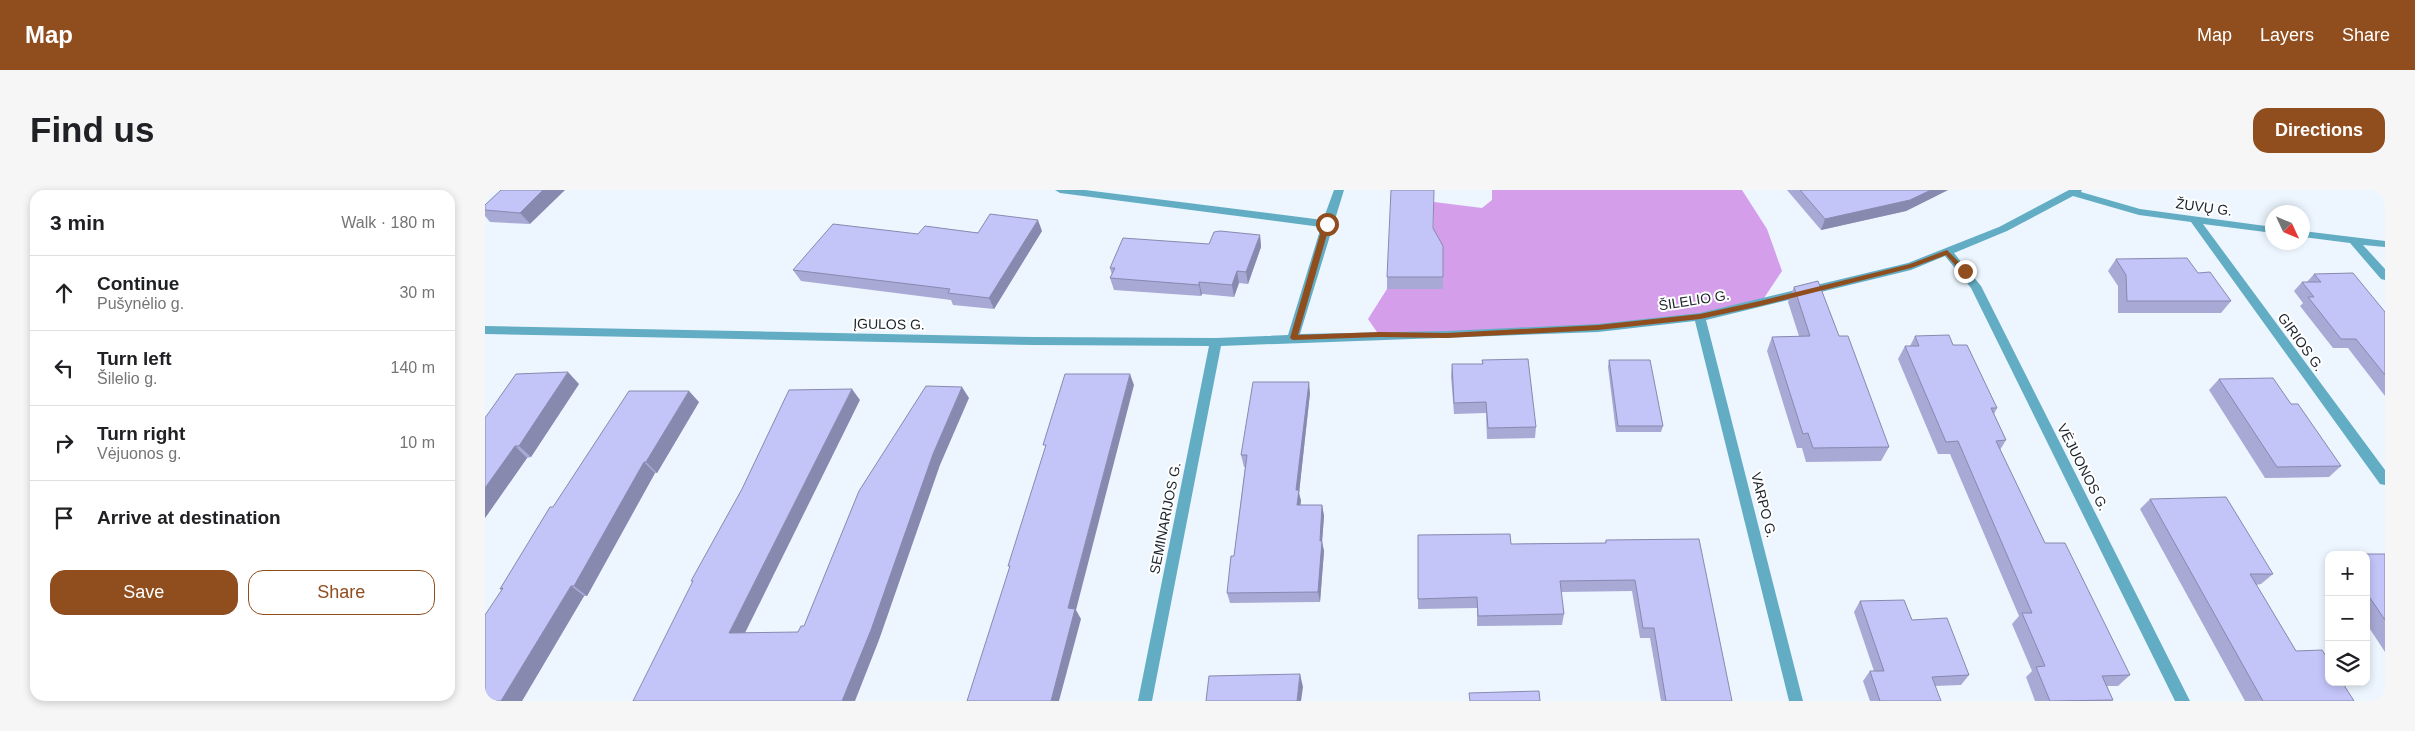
<!DOCTYPE html>
<html lang="en">
<head>
<meta charset="utf-8">
<style>
	:root { --surface:#fff; --page:#f6f6f6; --text:#202124; --muted:#757577; --line:#e0e0e0; --accent:#904d1e }
	body { margin:0; font-family:Helvetica,sans-serif; background:var(--page); color:var(--text) }
	.controls { position:absolute; right:15px; bottom:15px; display:grid; overflow:hidden; border-radius:10px; box-shadow:0 2px 8px #0003 }
	.controls button { width:45px; height:45px; display:grid; place-items:center; padding:0; border:0; border-bottom:1px solid var(--line); background:var(--surface); color:var(--text); font:25px sans-serif }
	.compass { position:absolute; left:1780px; top:15px; width:45px; height:45px; border-radius:50%; background:var(--surface); box-shadow:0 2px 8px #0003; rotate:134deg }
	.stop { position:absolute; width:15px; height:15px; margin:-11px; border:4px solid #904d1e; border-radius:50%; background:#fff }
	.stop.end { background:#904d1e; border-color:#fff; box-shadow:0 1px 5px #0008 }
	.list { margin:0; padding:0; list-style:none }
	h2 { display:flex; justify-content:space-between; align-items:center; height:65px; margin:0; padding:0 20px; font-size:21px }
	h2 small { font-size:16px; font-weight:400; color:var(--muted) }
	.list li { display:grid; grid-template-columns:32px 1fr auto; gap:15px; align-items:center; box-sizing:border-box; height:75px; padding:0 20px; border-top:1px solid var(--line) }
	.list b { display:block; font-size:19px; white-space:nowrap }
	.list p { margin:0; font-size:16px; white-space:nowrap; color:var(--muted) }
	.list em { font-size:16px; font-style:normal; color:var(--muted) }
	.actions { display:flex; gap:10px; padding:15px 20px }
	.actions a { flex:1; padding:11px 0; border:1px solid var(--accent); border-radius:15px; text-align:center; font-size:18px; color:var(--accent) }
	.actions .main { background:var(--accent); color:#fff }
	.icon { flex:none; width:28px; height:28px; fill:none; stroke:currentColor; stroke-width:2; stroke-linecap:round; stroke-linejoin:round }
	.map { position:relative; flex:none; width:1900px; height:511px; overflow:hidden; border-radius:15px }
	header { display:flex; align-items:center; gap:30px; box-sizing:border-box; height:70px; padding:0 25px; background:var(--accent); color:#fff }
	header strong { font-size:24px }
	nav { display:flex; gap:28px; margin-inline-start:auto; font-size:18px }
	.intro { display:flex; align-items:center; justify-content:space-between; box-sizing:border-box; height:120px; padding:0 30px }
	h1 { margin:0; font-size:35px }
	.button { padding:12px 22px; border-radius:15px; background:var(--accent); color:#fff; font-size:18px; font-weight:700 }
	main { display:flex; gap:30px; padding:0 30px }
	aside { flex:1; background:var(--surface); border-radius:15px; box-shadow:0 2px 8px #0003 }
	.map>svg:first-child { display:block }
	.forest { fill:#d49eea }
	.lines { fill:none; stroke-linecap:round; stroke-linejoin:round }
	.street { fill:#63adc4; fill-rule:evenodd }
	.wall { fill:#a8a9d5 }
	.shaded-wall { fill:#8889ae }
	.building { fill:#c3c4f8; stroke:#8889ae }
	.route { fill:#904d1e }
	.labels { text-anchor:middle; dominant-baseline:central; stroke-width:4; stroke-linejoin:round; paint-order:stroke }
	.street-label { font-size:14px; fill:#1c242c; stroke:#fff }
</style>
</head>
<body>
<header>
<strong>Map</strong>
<nav><a>Map</a><a>Layers</a><a>Share</a></nav>
</header>
<div class="intro"><h1>Find us</h1><a class="button">Directions</a></div>
<main>
<aside>
<h2>3 min<small>Walk · 180 m</small></h2>
<ul class="list">
<li><svg class="icon" aria-label="ahead" viewBox="0 0 24 24"><path d="M12 20V5M6 11l6-6 6 6"/></svg><div><b>Continue</b><p>Pušynėlio g.</p></div><em>30 m</em></li>
<li><svg class="icon" aria-label="left" viewBox="0 0 24 24"><path d="M17 20v-9H6M10 6l-5 5 5 5"/></svg><div><b>Turn left</b><p>Šilelio g.</p></div><em>140 m</em></li>
<li><svg class="icon" aria-label="right" viewBox="0 0 24 24"><path d="M7 20v-9h11M14 6l5 5-5 5"/></svg><div><b>Turn right</b><p>Vėjuonos g.</p></div><em>10 m</em></li>
<li><svg class="icon" aria-label="arrive" viewBox="0 0 24 24"><path d="M6 21V4h12l-3 4 3 4H6"/></svg><div><b>Arrive at destination</b></div></li>
</ul>
<div class="actions"><a class="main">Save</a><a>Share</a></div>
</aside>
<div class="map">
<svg width="1900" height="511" viewBox="0 0 1900 511">
	<rect width="100%" height="100%" fill="#edf6ff"/>
	<polygon class="forest" points="1007,0 1257,0 1282,39 1297,81 1275,114 1215,127 1113,138 894,145 883,129 902,99 958,98 948,49 949,12 997,18 1007,10"/>
	<g class="lines">
		<g class="street">
			<polygon points="570,0 600,0 838,30 849,0 859,0 815,144 962,141 1113,134 1215,123 1423,73 1514,37 1584,0 1597,0 1596,2 1655,19 1788,37 1788,43 1718,34 1900,280 1900,295 1895,294 1706,32 1654,25 1588,6 1522,41 1469,63 1496,96 1705,511 1690,511 1486,98 1460,66 1426,80 1221,130 1318,511 1304,511 1210,131 1113,142 736,156 667,511 653,511 724,156 549,155 0,144 0,136 549,147 731,148 803,145 836,37 575,3"/>
			<polygon points="1818,41 1900,51 1900,57 1878,55 1900,79 1900,90 1896,89 1865,53 1818,47"/>
		</g>
	</g>
	<g class="wall">
		<polygon points="16,0 45,34 5,32 0,26 0,15"/>
		<polygon points="1302,0 1463,0 1421,21 1336,40"/>
		<polygon points="948,38 958,56 958,99 902,99 902,87"/>
		<polygon points="557,41 509,119 468,115 466,110 316,91 308,80 433,44"/>
		<polygon points="775,45 776,57 763,94 754,93 749,107 717,104 716,106 629,100 625,88 627,85 625,78 724,54"/>
		<polygon points="1631,69 1713,83 1746,111 1736,123 1633,123 1633,96 1623,81"/>
		<polygon points="1829,84 1900,122 1900,206 1863,158 1848,158 1815,116 1818,113 1809,101 1817,92 1822,92"/>
		<polygon points="1309,97 1354,146 1404,257 1396,271 1321,272 1317,258 1312,258 1282,161 1287,147 1314,146 1303,112"/>
		<polygon points="1430,146 1468,155 1512,218 1509,224 1521,250 1515,260 1560,353 1645,485 1633,496 1622,496 1628,510 1627,511 1550,511 1541,487 1547,481 1527,434 1534,426 1465,264 1453,264 1413,169 1420,156 1425,156"/>
		<polygon points="997,170 1051,237 1050,248 1002,249 1001,223 969,224 966,186 967,174 997,174"/>
		<polygon points="1124,170 1178,236 1176,242 1131,242 1123,177"/>
		<polygon points="1734,189 1856,276 1844,287 1780,288 1724,200"/>
		<polygon points="94,194 46,267 42,268 0,328 0,228"/>
		<polygon points="825,203 814,303 816,311 815,315 837,315 839,326 837,352 839,361 835,412 745,413 742,403 749,366 760,277 759,277 756,265"/>
		<polygon points="214,212 172,283 170,283 102,406 99,406 37,511 0,511 17,400 15,399 68,317"/>
		<polygon points="1665,309 1788,384 1776,394 1771,395 1811,461 1869,511 1760,511 1655,319"/>
		<polygon points="933,345 1026,354 1120,353 1121,350 1247,511 1176,511 1165,448 1155,448 1147,401 1076,402 1079,424 1077,435 992,436 992,418 933,419"/>
		<polygon points="1856,364 1900,364 1900,462 1881,433 1881,365 1856,365"/>
		<polygon points="1375,411 1427,430 1484,485 1476,495 1450,496 1456,511 1385,511 1378,491 1385,481 1389,481 1369,422"/>
	</g>
	<g class="shaded-wall">
		<polygon points="58,0 80,0 45,34 35,23"/>
		<polygon points="1446,0 1463,0 1421,21 1336,40 1340,29"/>
		<polygon points="553,30 557,41 509,119 504,108"/>
		<polygon points="775,45 776,57 763,94 761,82"/>
		<polygon points="752,81 754,93 749,107 747,95"/>
		<polygon points="714,92 717,104 716,106 714,95"/>
		<polygon points="83,182 94,194 46,267 34,256"/>
		<polygon points="645,184 649,195 591,420 596,429 574,511 566,511 583,418"/>
		<polygon points="824,192 825,203 814,303 816,311 814,326 812,315 811,300"/>
		<polygon points="477,197 484,208 455,275 394,450 370,511 357,511 448,264"/>
		<polygon points="367,199 375,210 255,453 244,443"/>
		<polygon points="204,201 214,212 172,283 161,272"/>
		<polygon points="30,256 42,268 0,328 0,298"/>
		<polygon points="159,272 170,283 102,406 89,396"/>
		<polygon points="837,315 839,326 837,352 839,361 835,412 833,402 835,351"/>
		<polygon points="86,396 99,406 37,511 16,511"/>
		<polygon points="815,484 818,497 816,511 812,511"/>
	</g>
	<g class="building">
		<polygon points="16,0 58,0 35,23 0,20 0,15"/>
		<polygon points="906,0 949,0 948,38 958,56 958,87 902,87"/>
		<polygon points="1315,0 1446,0 1425,10 1340,29"/>
		<polygon points="505,24 553,30 504,108 463,103 465,99 308,80 348,34 433,44 440,36 493,43"/>
		<polygon points="735,41 775,45 761,82 752,81 747,95 714,92 714,95 625,88 630,78 625,78 638,48 724,54 729,42"/>
		<polygon points="1702,68 1713,83 1725,82 1746,111 1642,111 1641,85 1631,69"/>
		<polygon points="1868,83 1900,122 1900,185 1871,149 1856,149 1823,107 1829,107 1817,92 1836,92 1829,84"/>
		<polygon points="1333,91 1354,146 1363,146 1404,257 1328,258 1323,243 1318,244 1287,147 1325,146 1309,97"/>
		<polygon points="1464,145 1468,155 1482,155 1512,218 1506,218 1521,250 1511,251 1560,353 1580,353 1645,485 1617,486 1628,510 1565,511 1551,477 1560,476 1537,423 1547,423 1473,251 1461,252 1420,156 1434,156 1430,146"/>
		<polygon points="1043,169 1051,237 1003,238 1001,212 969,213 967,174 998,174 997,170"/>
		<polygon points="1124,170 1165,170 1178,236 1133,236"/>
		<polygon points="83,182 34,256 30,256 0,298 0,228 31,184"/>
		<polygon points="580,184 645,184 583,418 590,419 566,511 482,511 525,376 523,376 561,255 558,255"/>
		<polygon points="1788,188 1806,214 1813,214 1856,276 1792,277 1734,189"/>
		<polygon points="768,192 824,192 811,300 814,300 812,315 837,315 835,351 837,351 833,402 742,403 746,366 749,366 762,265 756,265"/>
		<polygon points="441,196 477,197 448,264 386,440 357,511 148,511 208,391 206,391 257,299 304,200 367,199 244,443 313,442 316,436 319,436 374,301"/>
		<polygon points="144,201 204,201 161,272 159,272 89,396 86,396 16,511 0,511 0,425 18,398 15,399 65,317 68,317"/>
		<polygon points="1741,307 1788,384 1765,384 1811,461 1837,460 1844,471 1844,492 1857,492 1869,511 1778,511 1665,309"/>
		<polygon points="1025,344 1026,354 1121,353 1121,350 1214,349 1247,511 1181,511 1169,438 1158,438 1150,390 1075,391 1079,424 993,426 992,407 933,409 933,345"/>
		<polygon points="1856,364 1900,364 1900,430 1881,402 1881,365"/>
		<polygon points="1419,410 1427,430 1462,428 1484,485 1447,487 1456,511 1395,511 1385,481 1399,481 1375,411"/>
		<polygon points="815,484 812,511 721,511 724,486"/>
		<polygon points="1054,501 1055,511 985,511 984,503"/>
	</g>
	<polygon class="route" points="842,32 845,34 813,145 894,142 962,143 1113,135 1215,124 1275,111 1425,74 1462,60 1483,81 1477,83 1461,65 1426,78 1275,116 1215,129 1113,140 962,148 894,147 808,150 805,148 838,34"/>
	<g class="labels">
		<g class="street-label">
			<text transform="translate(1719 17) rotate(8)">ŽUVŲ G.</text>
			<text transform="translate(1209 110) rotate(-9)">ŠILELIO G.</text>
			<text transform="translate(404 134) rotate(1)">ĮGULOS G.</text>
			<text transform="translate(1816 152) rotate(54)">GIRIOS G.</text>
			<text transform="translate(1598 277) rotate(63)">VĖJUONOS G.</text>
			<text transform="translate(1279 315) rotate(76)">VARPO G.</text>
			<text transform="translate(680 328) rotate(-79)">SEMINARIJOS G.</text>
		</g>
	</g>
</svg>
<div class="controls">
<button>+</button>
<button>−</button>
<button><svg class="icon" aria-label="layers" viewBox="0 0 24 24"><path d="M12 4l9 5-9 5-9-5zM3 14l9 5 9-5"/></svg></button>
</div>
<svg class="compass" viewBox="-18 -18 36 36"><path d="M0-13l5 13h-10z" fill="#e53935"/><path d="M0 13l5-13h-10z" fill="#757577"/></svg>
<div class="stop" style="left:842px;top:34px"></div>
<div class="stop end" style="left:1480px;top:81px"></div>
</div>
</main>
</body>
</html>
